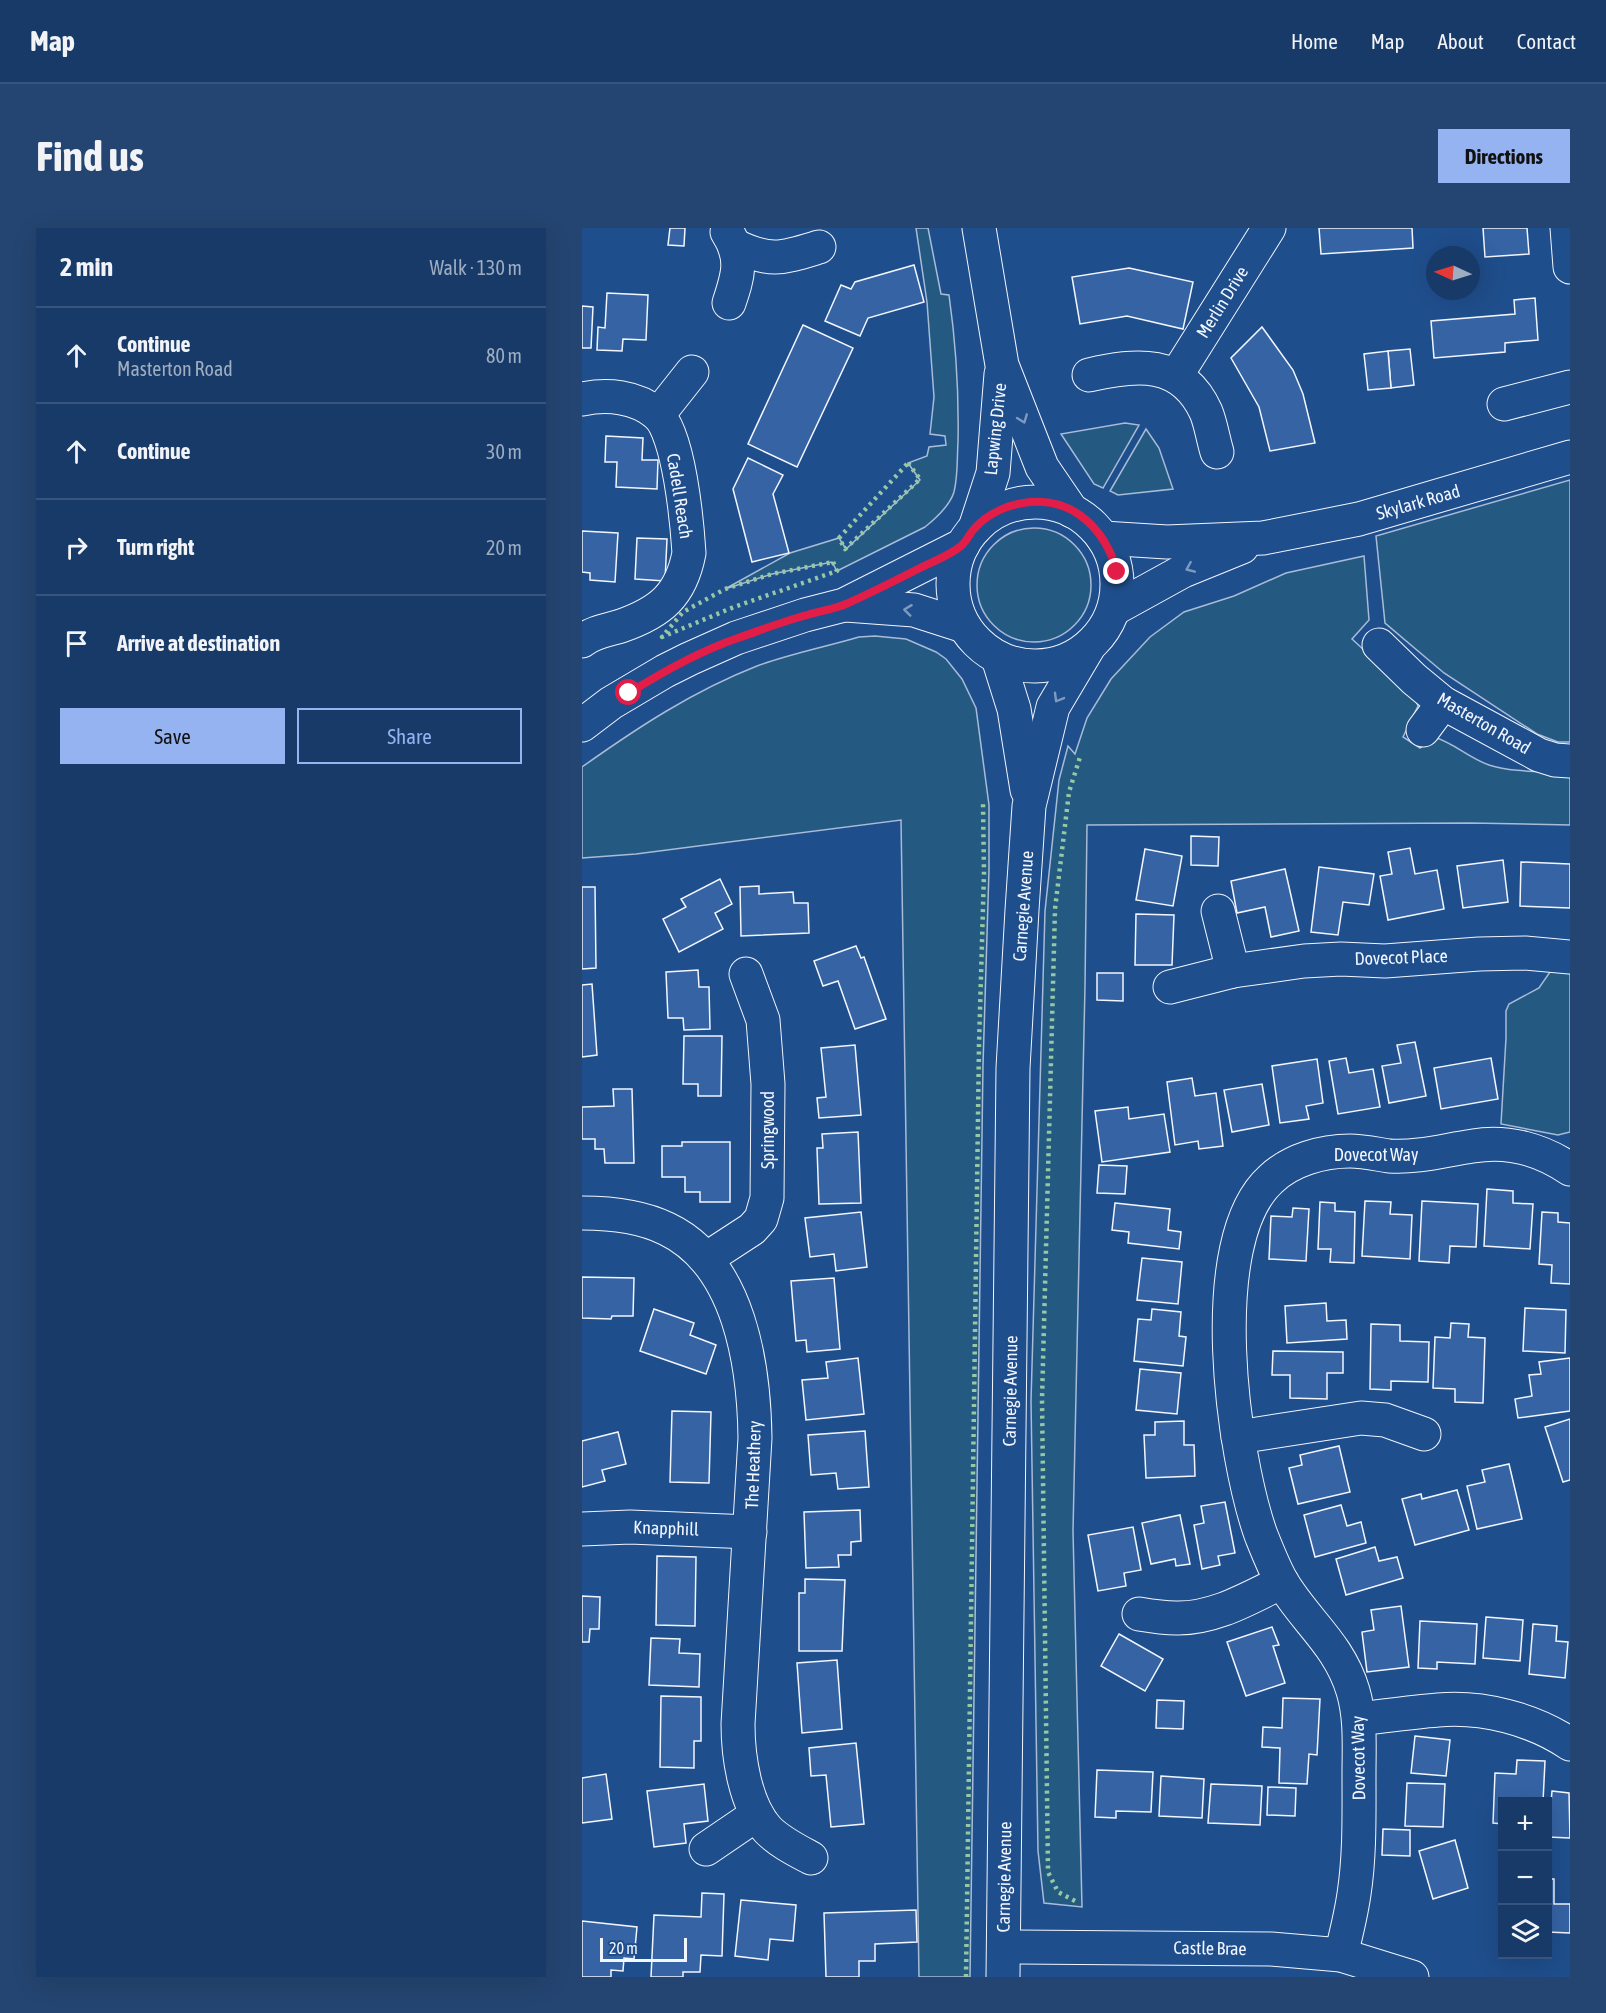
<!DOCTYPE html>
<html lang="en">
<head>
<meta charset="utf-8">
<style>
	:root { --surface:#173a69; --page:#244571; --text:#f1f3f6; --muted:#9eadc0; --line:#36547d; --accent:#95b2f1 }
	body { margin:0; font-family:"Asap Condensed",sans-serif; background:var(--page); color:var(--text) }
	.controls { position:absolute; right:18px; bottom:18px; display:grid; overflow:hidden; border-radius:0px; box-shadow:0 6px 24px #0002 }
	.controls button { width:54px; height:54px; display:grid; place-items:center; padding:0; border:0; border-bottom:2px solid var(--line); background:var(--surface); color:var(--text); font:30px sans-serif }
	.compass { position:absolute; left:844px; top:18px; width:54px; height:54px; border-radius:50%; background:var(--surface); box-shadow:0 6px 24px #0002; rotate:274deg }
	.scale { position:absolute; left:18px; bottom:15px; width:87px; box-sizing:border-box; padding-left:6px; border:3px solid #f2f6ff; border-top:0; font-size:16px; line-height:21px; white-space:nowrap; color:#f2f6ff; -webkit-text-stroke:4px #1f4e8c; paint-order:stroke }
	.stop { position:absolute; width:18px; height:18px; margin:-14px; border:4px solid #e11d48; border-radius:50%; background:#fff }
	.stop.end { background:#e11d48; border-color:#fff; box-shadow:0 2px 6px #0008 }
	.list { margin:0; padding:0; list-style:none }
	h2 { display:flex; justify-content:space-between; align-items:center; height:78px; margin:0; padding:0 24px; font-size:26px }
	h2 small { font-size:20px; font-weight:400; color:var(--muted) }
	.list li { display:grid; grid-template-columns:39px 1fr auto; gap:18px; align-items:center; box-sizing:border-box; height:96px; padding:0 24px; border-top:2px solid var(--line) }
	.list b { display:block; font-size:22px; white-space:nowrap }
	.list p { margin:0; font-size:20px; white-space:nowrap; color:var(--muted) }
	.list em { font-size:20px; font-style:normal; color:var(--muted) }
	.actions { display:flex; gap:12px; padding:18px 24px }
	.actions a { flex:1; padding:14px 0; border:2px solid var(--accent); border-radius:0px; text-align:center; font-size:21px; color:var(--accent) }
	.actions .main { background:var(--accent); color:#111 }
	.icon { flex:none; width:33px; height:33px; fill:none; stroke:currentColor; stroke-width:2; stroke-linecap:round; stroke-linejoin:round }
	.map { position:relative; flex:none; width:988px; height:1749px; overflow:hidden; border-radius:0px }
	header { display:flex; align-items:center; gap:36px; box-sizing:border-box; height:84px; padding:0 30px; background:var(--surface); border-bottom:2px solid var(--line) }
	header strong { font-size:28px }
	nav { display:flex; gap:33px; margin-inline-start:auto; font-size:21px }
	.intro { display:flex; align-items:center; justify-content:space-between; box-sizing:border-box; height:144px; padding:0 36px }
	h1 { margin:0; font-size:42px }
	.button { padding:15px 27px; border-radius:0px; background:var(--accent); color:#111; font-size:21px; font-weight:700 }
	main { display:flex; gap:36px; padding:0 36px }
	aside { flex:1; background:var(--surface); border-radius:0px; box-shadow:0 6px 24px #0002 }
	.map>svg:first-child { display:block }
	.green { fill:#245a82; stroke:#a8bbd7; stroke-width:1.5 }
	.building { fill:#3563a3; stroke:#f2f6ff; stroke-width:1.5 }
	.lines { fill:none; stroke-linecap:round; stroke-linejoin:round }
	.minor-casing { stroke:#f2f6ff; stroke-width:35 }
	.minor { stroke:#1f4e8c; stroke-width:33 }
	.hedge { stroke:#97c8a6; stroke-width:4.5; stroke-dasharray:3 4.5; stroke-linecap:butt }
	.oneway { stroke:#7e9ac0 }
	.route { stroke:#e11d48; stroke-width:8 }
	.labels { text-anchor:middle; dominant-baseline:central; stroke-width:4.5; stroke-linejoin:round; paint-order:stroke }
	.street-label { font-size:18px; fill:#f2f6ff; stroke:#1f4e8c }
</style>
</head>
<body>
<header>
<strong>Map</strong>
<nav><a>Home</a><a>Map</a><a>About</a><a>Contact</a></nav>
</header>
<div class="intro"><h1>Find us</h1><a class="button">Directions</a></div>
<main>
<aside>
<h2>2 min<small>Walk · 130 m</small></h2>
<ul class="list">
<li><svg class="icon" aria-label="ahead" viewBox="0 0 24 24"><path d="M12 20V5M6 11l6-6 6 6"/></svg><div><b>Continue</b><p>Masterton Road</p></div><em>80 m</em></li>
<li><svg class="icon" aria-label="ahead" viewBox="0 0 24 24"><path d="M12 20V5M6 11l6-6 6 6"/></svg><div><b>Continue</b></div><em>30 m</em></li>
<li><svg class="icon" aria-label="right" viewBox="0 0 24 24"><path d="M7 20v-9h11M14 6l5 5-5 5"/></svg><div><b>Turn right</b></div><em>20 m</em></li>
<li><svg class="icon" aria-label="arrive" viewBox="0 0 24 24"><path d="M6 21V4h12l-3 4 3 4H6"/></svg><div><b>Arrive at destination</b></div></li>
</ul>
<div class="actions"><a class="main">Save</a><a>Share</a></div>
</aside>
<div class="map">
<svg width="988" height="1749" viewBox="0 0 988 1749">
	<rect width="100%" height="100%" fill="#1f4e8c"/>
	<g class="green">
		<path d="M334 0H346L359 66 367 67C374 116 377 164 376 214 375 230 376 248 372 264 368 277 353 291 343 299L255 343 250 334 190 346 143 361 208 325 257 310 264 321 338 252 326 235 345 228 347 219 364 217 363 208 348 206 352 169 345 74Z"/>
		<polygon points="543,195 557,197 521,260 512,256 479,206"/>
		<polygon points="564,201 577,220 591,261 536,267 528,263"/>
		<polygon points="988,252 988,514 976,514 955,506 862,445 803,395 794,308"/>
		<circle cx="452" cy="357" r="57"/>
		<path d="M782 328 787 392 770 411 832 468 836 478 821 509 838 520 852 509C872 515 887 530 907 537 932 545 962 543 988 545V597L888 595 505 597 503 758 491 1303 500 1679 462 1675 456 1623 449 1173 463 683 477 552 486 518 493 526 505 490 529 451 568 409 602 384 652 368 704 345Z"/>
		<path d="M293 408 324 411 354 424 364 431 380 451 394 480 407 577V642L401 837 388 1749H337L319 592 54 626 0 630V539C55 500 111 463 175 438 207 426 243 419 277 409Z"/>
		<polygon points="970,741 988,742 988,904 976,907 919,896 924,810 924,783 927,776 957,760"/>
	</g>
	<g class="building">
		<polygon points="88,0 103,0 102,18 86,17"/>
		<polygon points="737,0 830,0 831,20 739,26"/>
		<polygon points="901,0 945,0 947,26 903,29"/>
		<polygon points="332,37 342,74 286,90 278,108 243,93 259,57 269,61 273,54"/>
		<polygon points="547,40 611,54 601,101 545,88 498,96 490,49"/>
		<polygon points="25,65 66,67 64,112 41,111 40,123 15,122 16,99 23,100"/>
		<polygon points="953,70 956,112 923,115 923,124 852,130 849,93 933,86 932,72"/>
		<polygon points="0,78 11,79 9,120 0,120"/>
		<polygon points="221,97 271,120 215,239 166,216"/>
		<polygon points="680,99 711,142 721,166 733,215 688,223 677,179 649,130"/>
		<polygon points="828,121 832,157 809,160 806,123"/>
		<polygon points="806,123 809,160 786,162 782,126"/>
		<polygon points="24,208 61,210 60,232 76,232 75,261 34,259 35,234 23,234"/>
		<polygon points="166,230 201,247 191,266 207,325 170,334 151,261"/>
		<polygon points="0,303 36,305 33,354 8,352 8,345 0,344"/>
		<polygon points="55,310 85,311 83,353 53,351"/>
		<polygon points="609,608 637,609 636,638 609,637"/>
		<polygon points="828,620 833,646 855,642 862,681 806,692 798,648 810,646 806,624"/>
		<polygon points="563,621 600,628 591,678 554,672"/>
		<polygon points="921,632 926,674 881,680 875,638"/>
		<polygon points="939,634 988,636 988,680 938,678"/>
		<polygon points="737,639 792,646 787,677 761,674 756,707 729,704"/>
		<polygon points="703,641 717,703 689,709 683,679 655,685 649,653"/>
		<polygon points="138,651 150,676 133,685 141,701 97,724 81,691 104,679 99,671"/>
		<polygon points="177,658 177,666 211,664 212,675 226,675 227,705 159,708 158,659"/>
		<polygon points="0,659 13,659 14,740 0,741"/>
		<polygon points="554,686 592,687 590,737 553,737"/>
		<polygon points="274,718 279,730 282,729 304,791 273,801 256,753 241,758 232,733"/>
		<polygon points="116,742 117,759 127,759 128,801 102,802 101,790 86,790 84,744"/>
		<polygon points="515,745 541,745 541,773 515,772"/>
		<polygon points="10,756 15,827 0,829 0,757"/>
		<polygon points="102,808 140,808 139,868 116,868 116,856 101,856"/>
		<polygon points="833,814 844,868 807,875 800,838 819,835 815,817"/>
		<polygon points="273,817 279,887 237,890 235,870 244,869 239,820"/>
		<polygon points="764,830 767,845 791,841 798,879 756,886 747,833"/>
		<polygon points="909,830 916,871 859,881 852,840"/>
		<polygon points="735,831 741,875 724,878 727,891 698,895 690,838"/>
		<polygon points="610,850 613,868 634,865 641,918 617,921 616,913 593,917 585,854"/>
		<polygon points="680,856 687,897 650,904 642,862"/>
		<polygon points="31,861 50,861 52,935 23,935 22,921 13,921 13,911 0,911 0,879 32,878"/>
		<polygon points="546,879 547,891 582,886 588,924 520,934 513,883"/>
		<polygon points="276,904 279,975 237,976 235,920 241,920 240,906"/>
		<polygon points="100,914 148,914 148,974 118,974 118,964 103,964 103,949 80,949 80,918 100,918"/>
		<polygon points="517,937 545,938 543,966 515,965"/>
		<polygon points="905,961 931,963 931,975 951,976 948,1021 902,1018"/>
		<polygon points="783,973 809,974 808,986 830,987 828,1031 780,1028"/>
		<polygon points="840,973 896,976 894,1019 868,1018 867,1035 837,1033"/>
		<polygon points="738,974 753,975 753,983 773,984 772,1035 748,1034 749,1021 736,1021"/>
		<polygon points="533,975 588,981 586,1002 599,1004 597,1021 546,1015 547,1004 530,1002"/>
		<polygon points="711,980 727,981 724,1033 687,1031 689,988 710,989"/>
		<polygon points="279,984 285,1039 254,1043 252,1026 228,1029 223,990"/>
		<polygon points="960,984 976,985 976,994 988,995 988,1056 969,1055 970,1037 957,1036"/>
		<polygon points="560,1030 600,1034 596,1076 555,1072"/>
		<polygon points="0,1049 52,1050 51,1088 30,1088 29,1091 0,1090"/>
		<polygon points="252,1050 258,1121 225,1124 224,1112 214,1113 209,1053"/>
		<polygon points="744,1075 745,1093 764,1092 765,1111 705,1115 703,1078"/>
		<polygon points="943,1080 984,1082 983,1125 941,1123"/>
		<polygon points="72,1081 112,1095 108,1107 134,1117 124,1146 58,1123"/>
		<polygon points="570,1081 599,1084 597,1108 604,1109 601,1138 552,1133 556,1091 569,1092"/>
		<polygon points="869,1095 887,1096 886,1109 903,1110 901,1175 873,1174 873,1161 851,1160 853,1109 868,1110"/>
		<polygon points="789,1096 818,1097 818,1113 847,1114 846,1154 809,1153 809,1162 788,1161"/>
		<polygon points="691,1123 761,1124 761,1145 745,1145 745,1171 708,1170 708,1147 690,1147"/>
		<polygon points="276,1130 282,1186 224,1192 220,1152 246,1150 244,1134"/>
		<polygon points="988,1130 988,1183 936,1190 933,1171 950,1168 947,1147 959,1146 957,1134"/>
		<polygon points="558,1141 599,1145 595,1186 554,1182"/>
		<polygon points="90,1183 129,1184 127,1255 88,1254"/>
		<polygon points="988,1191 988,1252 981,1254 963,1199"/>
		<polygon points="602,1193 602,1217 612,1217 613,1248 564,1250 562,1207 573,1207 573,1194"/>
		<polygon points="283,1203 287,1259 256,1261 254,1245 229,1247 226,1207"/>
		<polygon points="36,1204 44,1236 20,1242 23,1253 0,1259 0,1213"/>
		<polygon points="757,1218 768,1264 716,1276 707,1240 720,1237 718,1227"/>
		<polygon points="927,1236 940,1291 895,1301 885,1258 903,1254 900,1242"/>
		<polygon points="875,1262 887,1302 833,1317 820,1271 839,1266 840,1271"/>
		<polygon points="643,1274 653,1325 636,1328 638,1337 620,1341 612,1297 622,1295 619,1278"/>
		<polygon points="759,1277 765,1298 779,1294 784,1315 733,1329 722,1287"/>
		<polygon points="278,1282 279,1313 269,1314 269,1327 256,1327 257,1339 224,1340 222,1284"/>
		<polygon points="598,1287 608,1336 594,1338 593,1331 569,1336 560,1295"/>
		<polygon points="551,1299 559,1342 542,1345 544,1358 516,1363 506,1307"/>
		<polygon points="793,1319 797,1333 815,1329 821,1350 764,1367 754,1331"/>
		<polygon points="75,1328 114,1329 113,1398 74,1397"/>
		<polygon points="223,1351 263,1352 260,1423 217,1423 217,1365 223,1365"/>
		<polygon points="0,1368 18,1369 17,1401 8,1401 7,1414 0,1414"/>
		<polygon points="819,1378 827,1439 785,1444 780,1404 792,1402 789,1382"/>
		<polygon points="904,1389 941,1392 938,1433 901,1430"/>
		<polygon points="838,1393 895,1396 893,1436 855,1434 855,1441 836,1440"/>
		<polygon points="951,1396 975,1398 974,1413 986,1414 983,1450 947,1446"/>
		<polygon points="690,1399 697,1417 691,1418 703,1455 664,1468 645,1414"/>
		<polygon points="537,1406 581,1431 563,1463 519,1438"/>
		<polygon points="69,1410 98,1411 97,1425 118,1426 117,1459 67,1457"/>
		<polygon points="255,1432 260,1501 220,1505 215,1435"/>
		<polygon points="79,1468 119,1469 119,1513 112,1513 112,1540 78,1539"/>
		<polygon points="701,1470 738,1471 735,1527 727,1526 725,1556 697,1555 698,1520 680,1519 681,1499 700,1500"/>
		<polygon points="575,1472 602,1473 601,1501 574,1500"/>
		<polygon points="833,1508 868,1512 864,1548 829,1545"/>
		<polygon points="274,1515 282,1596 249,1599 244,1547 229,1548 227,1520"/>
		<polygon points="935,1532 963,1533 961,1574 921,1574 921,1596 911,1595 913,1545 934,1546"/>
		<polygon points="515,1542 571,1544 569,1584 534,1583 534,1590 513,1589"/>
		<polygon points="24,1546 30,1591 0,1595 0,1550"/>
		<polygon points="579,1548 622,1551 620,1590 577,1588"/>
		<polygon points="825,1555 863,1556 861,1599 823,1598"/>
		<polygon points="122,1556 126,1593 102,1596 104,1615 72,1619 65,1563"/>
		<polygon points="629,1556 680,1558 678,1597 626,1595"/>
		<polygon points="686,1559 714,1560 713,1588 685,1587"/>
		<polygon points="970,1563 987,1565 988,1610 966,1609"/>
		<polygon points="801,1601 828,1602 828,1628 800,1627"/>
		<polygon points="873,1612 886,1660 851,1671 837,1623"/>
		<polygon points="966,1651 972,1651 972,1676 988,1676 988,1705 966,1704"/>
		<polygon points="120,1665 142,1666 140,1728 119,1727 118,1744 101,1744 101,1749 69,1749 72,1687 119,1689"/>
		<polygon points="159,1672 214,1677 211,1713 188,1711 186,1732 153,1728"/>
		<polygon points="334,1682 335,1714 293,1716 293,1733 277,1733 277,1749 244,1749 242,1685"/>
		<polygon points="0,1693 55,1699 52,1731 42,1730 41,1743 29,1742 29,1749 0,1749"/>
	</g>
	<g class="lines">
		<g class="minor-casing">
			<g id="minor">
				<polyline points="397,0 420,137 460,239 490,283"/>
				<polyline points="985,0 988,39"/>
				<path d="M145 4C162 30 156 48 147 75"/>
				<path d="M154 18C189 35 201 30 237 19"/>
				<path d="M507 147C554 136 600 131 624 184 629 196 631 211 635 224"/>
				<polyline points="594,148 687,0"/>
				<path d="M0 171C25 166 54 168 75 186 97 205 105 294 107 325 99 367 79 384 39 398 26 402 11 404 0 413"/>
				<polyline points="922,176 988,159"/>
				<polyline points="76,187 110,144"/>
				<circle cx="453" cy="356" r="82"/>
				<polyline points="393,300 411,245 419,146"/>
				<polyline points="521,310 585,314 681,310 777,291 988,229"/>
				<polyline points="264,377 332,382 382,398"/>
				<polyline points="532,381 601,343 660,319"/>
				<polyline points="797,417 832,451 861,475 957,527 973,532 988,533"/>
				<polyline points="416,430 432,481 445,562"/>
				<polyline points="0,497 29,475 83,443 107,431 154,410 223,387 262,377 381,317"/>
				<polyline points="841,502 861,475"/>
				<polyline points="636,683 651,743"/>
				<polyline points="588,759 651,743 722,733 759,731 803,733 897,726 943,725 988,729"/>
				<path d="M0 985C29 985 59 988 85 1001 158 1036 172 1138 173 1210L156 1496C156 1529 163 1577 186 1602 198 1614 214 1622 229 1630"/>
				<polyline points="124,1031 170,1001 179,991 185,970 186,856 181,792 164,746"/>
				<polyline points="656,1209 779,1190 803,1192 842,1206"/>
				<polyline points="0,1301 48,1299 168,1304"/>
				<path d="M557 1386C569 1388 582 1390 594 1390 632 1391 667 1370 700 1354"/>
				<path d="M777 1491C803 1488 830 1484 856 1482 900 1478 951 1491 988 1516"/>
				<polyline points="124,1621 174,1587"/>
				<polyline points="422,1719 689,1721 759,1727 830,1749"/>
				<path d="M759 1727C764 1707 769 1687 772 1666 778 1627 777 1586 777 1547 777 1518 779 1490 771 1463 757 1416 723 1393 700 1354 692 1340 685 1322 679 1307 651 1228 620 1013 689 951 709 932 740 923 768 923 781 923 794 926 807 928 836 930 863 922 891 918 926 912 960 922 988 941"/>
				<polyline points="421,1749 431,840 440,682 447,578 471,479 506,420"/>
			</g>
		</g>
		<use href="#minor" class="minor"/>
		<g class="hedge">
			<polygon points="326,235 338,251 263,321 257,310"/>
			<polygon points="251,334 255,343 152,379 80,409 101,384 143,361 190,346"/>
			<polyline points="493,1673 476,1664 466,1644 460,1172 473,681 487,564 499,526"/>
			<polyline points="384,1749 397,817 402,645 401,574"/>
		</g>
	</g>
	<defs><path id="oneway-chevron" d="M-2-3.5L2.5 0L-2 3.5" fill="none" stroke-width="1.6" stroke-linecap="round" stroke-linejoin="round" transform="scale(1.5)"/></defs>
	<g class="oneway">
		<use href="#oneway-chevron" transform="translate(441 191) rotate(69)"/>
		<use href="#oneway-chevron" transform="translate(608 340) rotate(157)"/>
		<use href="#oneway-chevron" transform="translate(326 382) rotate(-173)"/>
		<use href="#oneway-chevron" transform="translate(476 470) rotate(120)"/>
	</g>
	<g class="lines">
		<path class="route" d="M47 465C82 443 118 423 156 410 179 402 202 393 225 387 238 383 252 381 264 376 289 365 314 352 338 340 350 334 373 325 381 316 386 311 388 305 392 301 406 285 427 276 448 274 493 270 524 303 535 344"/>
	</g>
	<g class="labels">
		<g class="street-label">
			<text transform="translate(640 74) rotate(-58)">Merlin Drive</text>
			<text transform="translate(413 201) rotate(-84)">Lapwing Drive</text>
			<text transform="translate(98 268) rotate(81)">Cadell Reach</text>
			<text transform="translate(836 274) rotate(-16)">Skylark Road</text>
			<text transform="translate(902 495) rotate(30)">Masterton Road</text>
			<text transform="translate(441 678) rotate(-86)">Carnegie Avenue</text>
			<text transform="translate(819 729) rotate(-2)">Dovecot Place</text>
			<text transform="translate(185 902) rotate(-90)">Springwood</text>
			<text x="794" y="926">Dovecot Way</text>
			<text transform="translate(428 1163) rotate(-89)">Carnegie Avenue</text>
			<text transform="translate(171 1237) rotate(-88)">The Heathery</text>
			<text transform="translate(84 1300) rotate(2)">Knapphill</text>
			<text transform="translate(776 1530) rotate(-91)">Dovecot Way</text>
			<text transform="translate(422 1649) rotate(-89)">Carnegie Avenue</text>
			<text transform="translate(628 1720) rotate(1)">Castle Brae</text>
		</g>
	</g>
</svg>
<div class="controls">
<button>+</button>
<button>−</button>
<button><svg class="icon" aria-label="layers" viewBox="0 0 24 24"><path d="M12 4l9 5-9 5-9-5zM3 14l9 5 9-5"/></svg></button>
</div>
<svg class="compass" viewBox="-18 -18 36 36"><path d="M0-13l5 13h-10z" fill="#e53935"/><path d="M0 13l5-13h-10z" fill="#9eadc0"/></svg>
<div class="scale">20 m</div>
<div class="stop" style="left:47px;top:465px"></div>
<div class="stop end" style="left:535px;top:344px"></div>
</div>
</main>
</body>
</html>
